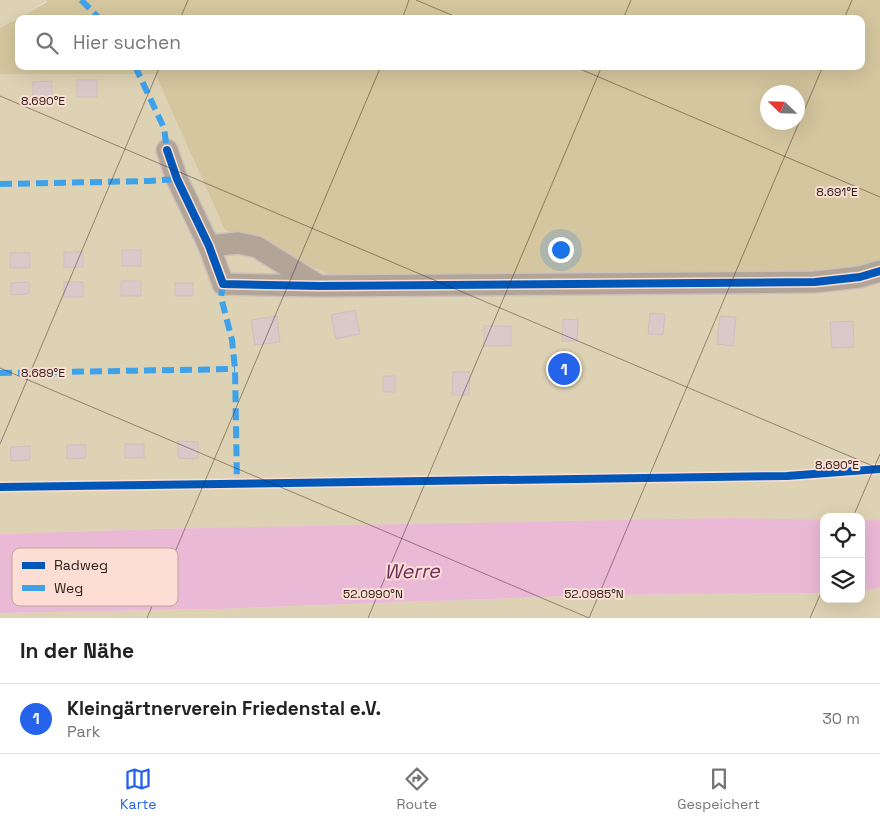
<!DOCTYPE html>
<html lang="de">
<head>
<meta charset="utf-8">
<style>
	:root { --surface:#fff; --page:#f6f6f6; --text:#222; --muted:#767676; --line:#e0e0e0; --accent:#2563eb }
	body { margin:0; font-family:"Space Grotesk",sans-serif; background:var(--page); color:var(--text) }
	.controls { position:absolute; right:15px; bottom:15px; display:grid; overflow:hidden; border-radius:10px; box-shadow:0 5px 20px #0002 }
	.controls button { width:45px; height:45px; display:grid; place-items:center; padding:0; border:0; border-bottom:1px solid var(--line); background:var(--surface); color:var(--text); font:25px sans-serif }
	.compass { position:absolute; left:760px; top:85px; width:45px; height:45px; border-radius:50%; background:var(--surface); box-shadow:0 5px 20px #0002; rotate:293deg }
	.you { position:absolute; left:560px; top:249px; width:18px; height:18px; margin:-12px; border:4px solid #fff; border-radius:50%; background:#1a73e8; box-shadow:0 0 0 8px #1a73e833 }
	.badge { display:grid; place-items:center; width:32px; height:32px; border-radius:50%; background:var(--accent); color:#fff; font-size:16px; font-weight:700 }
	.pin { position:absolute; translate:-50% -50%; border:2px solid #fff; box-shadow:0 1px 5px #0006 }
	.list { margin:0; padding:0; list-style:none }
	h2 { display:flex; justify-content:space-between; align-items:center; height:65px; margin:0; padding:0 20px; font-size:21px }
	h2 small { font-size:16px; font-weight:400; color:var(--muted) }
	.list li { display:grid; grid-template-columns:32px 1fr auto; gap:15px; align-items:center; box-sizing:border-box; height:70px; padding:0 20px; border-top:1px solid var(--line) }
	.list b { display:block; font-size:19px; white-space:nowrap }
	.list p { margin:0; font-size:16px; white-space:nowrap; color:var(--muted) }
	.list em { font-size:16px; font-style:normal; color:var(--muted) }
	.icon { flex:none; width:28px; height:28px; fill:none; stroke:currentColor; stroke-width:2; stroke-linecap:round; stroke-linejoin:round }
	.map { position:relative; flex:none; width:880px; height:618px; overflow:hidden }
	.search { position:absolute; background:var(--surface); box-shadow:0 5px 20px #0002; left:15px; right:15px; top:15px; height:55px; display:flex; align-items:center; gap:12px; box-sizing:border-box; padding:0 18px; border-radius:10px; color:var(--muted); font-size:19px }
	.sheet { height:135px; background:var(--surface) }
	nav { display:flex; justify-content:space-around; align-items:center; box-sizing:border-box; height:70px; border-top:1px solid var(--line); background:var(--surface); font-size:14px; color:var(--muted) }
	nav a { display:grid; justify-items:center; gap:2px }
	nav .on { color:var(--accent) }
	.map>svg:first-child { display:block }
	.green { fill:#ded2b4 }
	.forest { fill:#d4c69e; fill-rule:evenodd }
	.water { fill:#eab9d5 }
	.building { fill:#d9cac9; stroke:#cebfbe }
	.lines { fill:none; stroke-linecap:round; stroke-linejoin:round }
	.street-casing { stroke:#cec0bc; stroke-width:24 }
	.street { stroke:#b2a598; stroke-width:21 }
	.quiet { stroke:#3ea2ea; stroke-width:6; stroke-dasharray:12 6; stroke-linecap:butt }
	.cycleway-casing { stroke:#fcded4; stroke-width:11 }
	.cycleway { stroke:#0057b8; stroke-width:8 }
	.ticks { fill:none; stroke:#2f211c; stroke-width:1; stroke-opacity:0.45 }
	.labels { text-anchor:middle; dominant-baseline:central; stroke-width:4; stroke-linejoin:round; paint-order:stroke }
	.water-label { font-size:20px; font-style:italic; fill:#70285e; stroke:#fcded4 }
	.key { fill:#fcded4; stroke:#bea59d; stroke-width:1 }
	.key-label { font-size:14px; fill:#2f211c }
	.ticks-label { font-size:12px; text-anchor:middle; fill:#2f211c; stroke:#fcded4; stroke-width:4; stroke-linejoin:round; paint-order:stroke }
</style>
</head>
<body>
<div class="map">
<svg width="880" height="618" viewBox="0 0 880 618">
	<rect width="100%" height="100%" fill="#f3e2dd"/>
	<g class="green">
		<polygon points="0,0 46,0 47,1 0,28"/>
		<polygon points="0,74 155,74 225,230 880,262 880,520 861,520 861,517 824,517 824,520 153,529 0,534"/>
		<polygon points="880,588 880,618 0,618 0,613 215,609 601,595 824,593 824,599 861,599 861,591"/>
	</g>
	<path class="forest" d="M46 0H880V262L858 268 817 272 329 274 225 230 155 74H0V28L47 2ZM19 19H861V66H19ZM768 92H798V122H768Z"/>
	<g class="water">
		<polygon points="729,518 824,520 824,593 601,595 215,609 0,613 0,534 153,529"/>
		<polygon points="861,520 880,520 880,588 861,591"/>
	</g>
	<g class="building">
		<rect x="77" y="80" width="20" height="17"/>
		<polygon points="52,81 52,97 33,98 33,82"/>
		<rect x="122" y="250" width="19" height="16"/>
		<rect x="64" y="252" width="19" height="15"/>
		<rect x="10" y="253" width="20" height="15"/>
		<rect x="121" y="281" width="20" height="15"/>
		<polygon points="29,282 29,294 11,295 11,283"/>
		<rect x="64" y="282" width="19" height="15"/>
		<rect x="175" y="283" width="18" height="13"/>
		<polygon points="355,310 360,334 336,339 331,315"/>
		<polygon points="650,313 665,314 663,335 648,334"/>
		<polygon points="277,316 280,342 255,345 251,320"/>
		<polygon points="720,316 736,317 733,346 717,344"/>
		<polygon points="563,319 578,320 577,341 562,341"/>
		<polygon points="853,321 854,347 832,348 830,322"/>
		<rect x="484" y="326" width="27" height="20"/>
		<polygon points="453,372 470,372 469,395 452,395"/>
		<rect x="383" y="376" width="12" height="16"/>
		<polygon points="178,441 198,442 198,459 178,458"/>
		<rect x="125" y="444" width="19" height="14"/>
		<polygon points="67,445 86,445 86,458 67,459"/>
		<polygon points="30,446 30,460 11,461 10,447"/>
	</g>
	<g class="lines">
		<g class="street-casing">
			<g id="street">
				<polyline points="167,150 177,179 209,246 223,284 320,286 815,282 860,277 880,271"/>
				<polyline points="209,246 238,243 257,247 318,285"/>
			</g>
		</g>
		<use href="#street" class="street"/>
		<g class="quiet">
			<polyline points="81,0 100,19"/>
			<polyline points="135,66 164,128 167,150"/>
			<polyline points="0,184 150,181 177,179"/>
			<polyline points="223,284 221,297 232,340 235,369 237,484"/>
			<polyline points="0,373 235,369"/>
		</g>
		<g class="cycleway-casing">
			<g id="cycleway">
				<polyline points="167,150 177,179 209,246 223,284 320,286 815,282 860,277 880,271"/>
				<polyline points="0,487 787,476 880,469"/>
			</g>
		</g>
		<use href="#cycleway" class="cycleway"/>
	</g>
	<path class="ticks" d="M416 0 461 19M180 19 188 0M402 19 409 0M623 19 631 0M844 19 852 0M573 66 880 197M0 96 880 469M0 368 589 618M0 444 160 66M853 517 880 454M147 618 381 66M368 618 602 66M589 618 823 66M810 618 824 586"/>
	<g class="labels">
		<g class="water-label">
			<text transform="translate(412 571) rotate(-1)">Werre</text>
		</g>
	</g>
	<rect x="12" y="548" width="166" height="58" rx="8" class="key"/>
	<rect x="22" y="562" width="23" height="7" fill="#0057b8"/>
	<rect x="22" y="585" width="23" height="6" fill="#3ea2ea"/>
	<g class="key-label">
		<text x="54" y="570">Radweg</text>
		<text x="54" y="593">Weg</text>
	</g>
	<g class="ticks-label">
		<text x="43" y="105">8.690°E</text>
		<text x="837" y="196">8.691°E</text>
		<text x="43" y="377">8.689°E</text>
		<text x="837" y="469">8.690°E</text>
		<text x="373" y="598">52.0990°N</text>
		<text x="594" y="598">52.0985°N</text>
	</g>
</svg>
<div class="controls">
<button><svg class="icon" aria-label="locate" viewBox="0 0 24 24"><circle cx="12" cy="12" r="6"/><path d="M12 2v4M12 18v4M2 12h4M18 12h4"/></svg></button>
<button><svg class="icon" aria-label="layers" viewBox="0 0 24 24"><path d="M12 4l9 5-9 5-9-5zM3 14l9 5 9-5"/></svg></button>
</div>
<svg class="compass" viewBox="-18 -18 36 36"><path d="M0-13l5 13h-10z" fill="#e53935"/><path d="M0 13l5-13h-10z" fill="#767676"/></svg>
<div class="you"></div>
<div class="pin badge" style="left:564px;top:369px">1</div>
<div class="search"><svg class="icon" aria-label="search" viewBox="0 0 24 24"><circle cx="10" cy="10" r="6"/><path d="M15 15l6 6"/></svg>Hier suchen</div>
</div>
<section class="sheet">
<h2>In der Nähe<small></small></h2>
<ul class="list">
<li><span class="badge">1</span><div><b>Kleingärtnerverein Friedenstal e.V.</b><p>Park</p></div><em>30 m</em></li>
</ul>
</section>
<nav>
<a class="on"><svg class="icon" aria-label="map" viewBox="0 0 24 24"><path d="M3 6l6-2 6 2 6-2v14l-6 2-6-2-6 2zM9 4v14M15 6v14"/></svg>Karte</a>
<a><svg class="icon" aria-label="directions" viewBox="0 0 24 24"><path d="M12 3l9 9-9 9-9-9zM9 14v-3h6M13 9l2 2-2 2"/></svg>Route</a>
<a><svg class="icon" aria-label="saved" viewBox="0 0 24 24"><path d="M7 4h10v16l-5-4-5 4z"/></svg>Gespeichert</a>
</nav>
</body>
</html>
